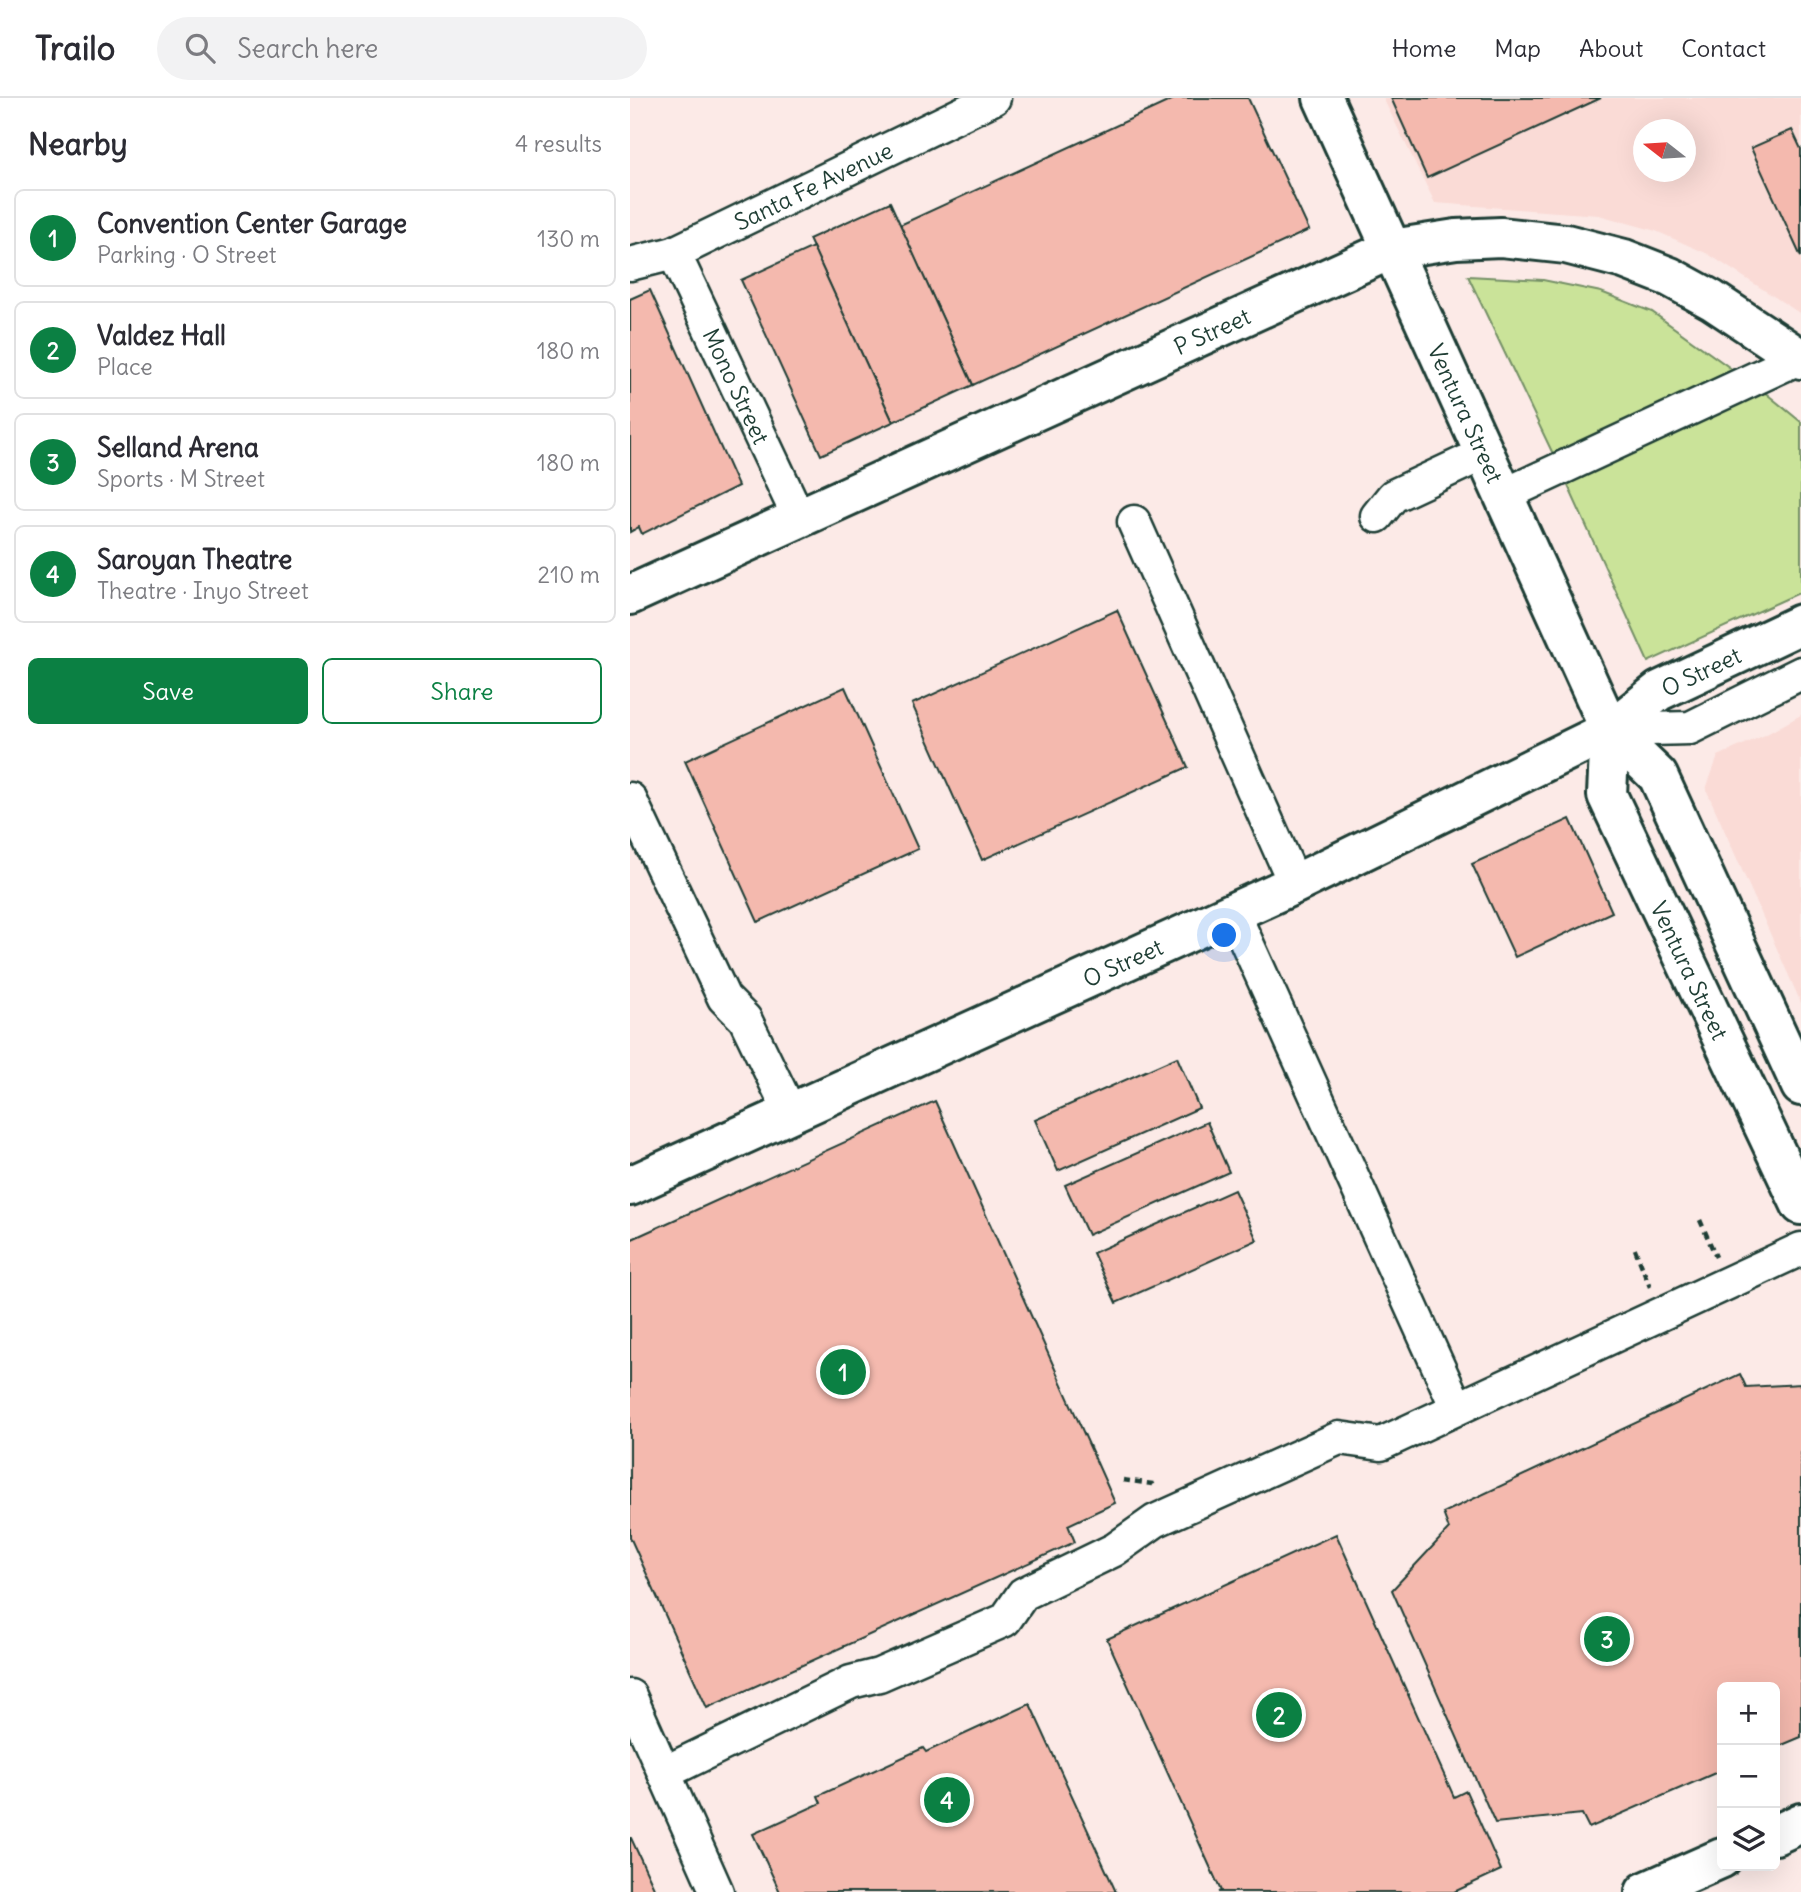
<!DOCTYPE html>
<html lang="en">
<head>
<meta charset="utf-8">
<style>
	:root { --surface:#fff; --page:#f2f2f3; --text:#2b2b33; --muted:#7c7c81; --line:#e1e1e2; --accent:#0b8043 }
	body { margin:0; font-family:Delius,sans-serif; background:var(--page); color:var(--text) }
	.controls { position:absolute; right:21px; bottom:21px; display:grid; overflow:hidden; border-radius:10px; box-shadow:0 7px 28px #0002 }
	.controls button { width:63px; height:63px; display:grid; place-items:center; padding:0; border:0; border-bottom:2px solid var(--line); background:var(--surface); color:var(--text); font:35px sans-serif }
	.compass { position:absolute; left:1003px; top:21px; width:63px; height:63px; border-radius:50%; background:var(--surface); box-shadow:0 7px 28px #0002; rotate:287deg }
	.you { position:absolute; left:595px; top:838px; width:24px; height:24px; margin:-18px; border:5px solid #fff; border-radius:50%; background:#1a73e8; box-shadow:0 0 0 10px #1a73e833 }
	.badge { display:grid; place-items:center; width:46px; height:46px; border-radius:50%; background:var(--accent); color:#fff; font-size:23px; font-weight:700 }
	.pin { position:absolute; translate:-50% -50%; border:4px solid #fff; box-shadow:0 2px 7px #0006 }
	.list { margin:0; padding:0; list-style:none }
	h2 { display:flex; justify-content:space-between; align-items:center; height:91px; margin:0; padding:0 28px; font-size:30px }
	h2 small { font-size:23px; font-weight:400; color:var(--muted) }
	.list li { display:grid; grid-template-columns:46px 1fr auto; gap:21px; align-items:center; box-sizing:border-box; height:98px; margin:0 14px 14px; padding:0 14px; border:2px solid var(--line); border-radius:10px }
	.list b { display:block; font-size:26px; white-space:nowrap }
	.list p { margin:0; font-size:23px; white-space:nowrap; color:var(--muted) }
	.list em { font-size:23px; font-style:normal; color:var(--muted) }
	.actions { display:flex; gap:14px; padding:21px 28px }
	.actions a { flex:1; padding:16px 0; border:2px solid var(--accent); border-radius:10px; text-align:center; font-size:24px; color:var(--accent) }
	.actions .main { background:var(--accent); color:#fff }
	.icon { flex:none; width:38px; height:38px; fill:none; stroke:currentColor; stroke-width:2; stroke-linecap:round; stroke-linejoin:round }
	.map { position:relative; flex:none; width:1171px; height:1794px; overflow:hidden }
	header { display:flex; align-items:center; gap:42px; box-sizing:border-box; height:98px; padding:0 35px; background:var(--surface); border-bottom:2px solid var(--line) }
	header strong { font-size:33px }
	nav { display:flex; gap:38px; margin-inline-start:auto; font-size:24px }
	.search { width:490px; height:63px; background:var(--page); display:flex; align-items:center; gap:18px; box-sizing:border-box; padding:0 24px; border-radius:38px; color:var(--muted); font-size:26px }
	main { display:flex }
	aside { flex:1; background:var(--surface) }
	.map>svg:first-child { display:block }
	.built { fill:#fadbd6; fill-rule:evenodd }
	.green { fill:#cae399; stroke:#749066; stroke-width:2 }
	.building { fill:#f4b9ae; stroke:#1f3d34; stroke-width:2 }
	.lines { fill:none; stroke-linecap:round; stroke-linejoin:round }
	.minor-casing { stroke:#1f3d34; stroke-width:37 }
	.major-casing { stroke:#1f3d34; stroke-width:44 }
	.path { stroke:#1f3d34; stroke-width:4.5; stroke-dasharray:7 5; stroke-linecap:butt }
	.minor { stroke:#fff; stroke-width:32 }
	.major { stroke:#fff; stroke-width:38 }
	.labels { text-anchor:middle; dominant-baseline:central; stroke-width:6; stroke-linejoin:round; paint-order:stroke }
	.street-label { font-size:23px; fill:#1f3d34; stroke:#fff }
</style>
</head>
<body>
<header>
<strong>Trailo</strong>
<div class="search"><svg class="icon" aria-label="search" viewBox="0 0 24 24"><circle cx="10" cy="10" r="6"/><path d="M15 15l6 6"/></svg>Search here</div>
<nav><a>Home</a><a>Map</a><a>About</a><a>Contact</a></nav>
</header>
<main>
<aside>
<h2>Nearby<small>4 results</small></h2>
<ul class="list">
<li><span class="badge">1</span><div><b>Convention Center Garage</b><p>Parking · O Street</p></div><em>130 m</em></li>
<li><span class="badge">2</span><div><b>Valdez Hall</b><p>Place</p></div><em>180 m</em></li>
<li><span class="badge">3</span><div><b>Selland Arena</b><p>Sports · M Street</p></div><em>180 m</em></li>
<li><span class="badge">4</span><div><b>Saroyan Theatre</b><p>Theatre · Inyo Street</p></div><em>210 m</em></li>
</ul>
<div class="actions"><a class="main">Save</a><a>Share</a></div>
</aside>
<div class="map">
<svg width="1171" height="1794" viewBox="0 0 1171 1794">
	<rect width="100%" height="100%" fill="#fceae7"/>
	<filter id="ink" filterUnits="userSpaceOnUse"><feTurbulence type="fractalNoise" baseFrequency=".0143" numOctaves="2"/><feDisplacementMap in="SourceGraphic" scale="14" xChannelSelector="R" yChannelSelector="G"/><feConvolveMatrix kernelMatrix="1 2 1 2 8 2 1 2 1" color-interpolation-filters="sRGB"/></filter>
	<g filter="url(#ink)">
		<g class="built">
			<path d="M753 0H1171V216L1078 156 1026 133 969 117 805 105ZM1014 32H1056V74H1014Z"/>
			<polygon points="1171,617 1171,905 1076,691 1088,658 1135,637"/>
		</g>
		<polygon class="green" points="838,178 913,182 971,194 1022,214 1138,297 1171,324 1171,494 1018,564 935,381"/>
		<g class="building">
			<polygon points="546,0 618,0 679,132 343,287 270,127"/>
			<polygon points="761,0 971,0 797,80"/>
			<polygon points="1162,32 1171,51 1171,159 1121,50"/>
			<polygon points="260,104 343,287 263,324 179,141"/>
			<polygon points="183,149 263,324 191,357 111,182"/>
			<polygon points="20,192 108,388 12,436 9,429 0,434 0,201"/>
			<polygon points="487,512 558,669 352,762 282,606"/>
			<polygon points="215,589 288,751 128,824 55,663"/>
			<polygon points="940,721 982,814 885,859 842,766"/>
			<polygon points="547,959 569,1010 428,1073 405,1022"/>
			<polygon points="305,1003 485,1405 438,1427 445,1444 77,1610 0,1439 0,1142"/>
			<polygon points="577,1024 599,1074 458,1137 435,1087"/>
			<polygon points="604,1092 627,1142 486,1205 463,1155"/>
			<polygon points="1110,1276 1116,1289 1171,1286 1171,1639 1145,1650 1145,1589 1092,1589 1092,1672 959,1730 952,1716 865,1725 762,1492 819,1431 813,1415"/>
			<polygon points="706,1436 824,1699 836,1693 871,1772 824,1794 588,1794 591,1793 477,1541"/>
			<polygon points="400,1606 486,1794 150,1794 123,1736 191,1705 188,1698 293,1650 296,1654"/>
			<polygon points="0,1740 1,1740 26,1794 0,1794"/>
		</g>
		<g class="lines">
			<g class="minor-casing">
				<g id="minor">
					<path id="s1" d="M44 155 169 420"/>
					<path id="s2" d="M0 166 44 155 364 0"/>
					<polyline points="874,397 1169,260"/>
					<polyline points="747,418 763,398 855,355"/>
					<polyline points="504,424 665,786"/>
					<polyline points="980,632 1060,630 1171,575"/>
					<polyline points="0,701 94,900 115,921 161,1016"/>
					<polyline points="603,814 827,1310"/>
					<polyline points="0,1598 87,1794"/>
					<polyline points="34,1675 221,1584 249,1577 375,1522 393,1496 484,1452 525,1423 709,1340 751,1346 1171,1151"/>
				</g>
			</g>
			<g class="major-casing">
				<g id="major">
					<path id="s3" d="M693 0 980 632 1028 678 1171 988"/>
					<path id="s4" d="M0 497 762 151 826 141 871 139 936 146 994 161 1040 179 1082 202 1171 261"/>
					<path id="s5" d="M980 632 977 697 1171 1107"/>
					<path id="s6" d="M0 1088 665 786 980 632 1029 593 1171 526"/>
					<polyline points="1145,1737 1171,1725"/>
					<polyline points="1015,1794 1092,1760"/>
				</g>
			</g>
			<g class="path">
				<polyline points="1070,1122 1086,1159"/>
				<polyline points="1005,1151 1020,1189"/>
				<polyline points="493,1382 523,1386 525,1391"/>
			</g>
			<use href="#minor" class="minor"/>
			<use href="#major" class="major"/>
		</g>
	</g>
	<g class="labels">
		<g class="street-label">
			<text stroke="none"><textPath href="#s2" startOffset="200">Santa Fe Avenue</textPath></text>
			<text stroke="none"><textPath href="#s4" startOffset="639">P Street</textPath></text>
			<text stroke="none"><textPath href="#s1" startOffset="147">Mono Street</textPath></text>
			<text stroke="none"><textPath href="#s3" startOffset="346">Ventura Street</textPath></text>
			<text stroke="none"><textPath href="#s6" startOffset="1190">O Street</textPath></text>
			<text stroke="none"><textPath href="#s6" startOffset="541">O Street</textPath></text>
			<text stroke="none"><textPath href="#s5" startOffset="259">Ventura Street</textPath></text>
		</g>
	</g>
</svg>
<div class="controls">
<button>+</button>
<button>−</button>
<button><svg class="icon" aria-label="layers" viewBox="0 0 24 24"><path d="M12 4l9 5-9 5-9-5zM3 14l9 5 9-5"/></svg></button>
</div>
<svg class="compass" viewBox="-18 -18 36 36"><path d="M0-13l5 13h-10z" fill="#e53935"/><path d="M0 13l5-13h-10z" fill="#7c7c81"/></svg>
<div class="you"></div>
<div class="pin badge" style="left:213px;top:1274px">1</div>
<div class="pin badge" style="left:649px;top:1617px">2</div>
<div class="pin badge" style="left:977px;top:1541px">3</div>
<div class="pin badge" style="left:317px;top:1702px">4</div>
</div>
</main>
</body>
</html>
